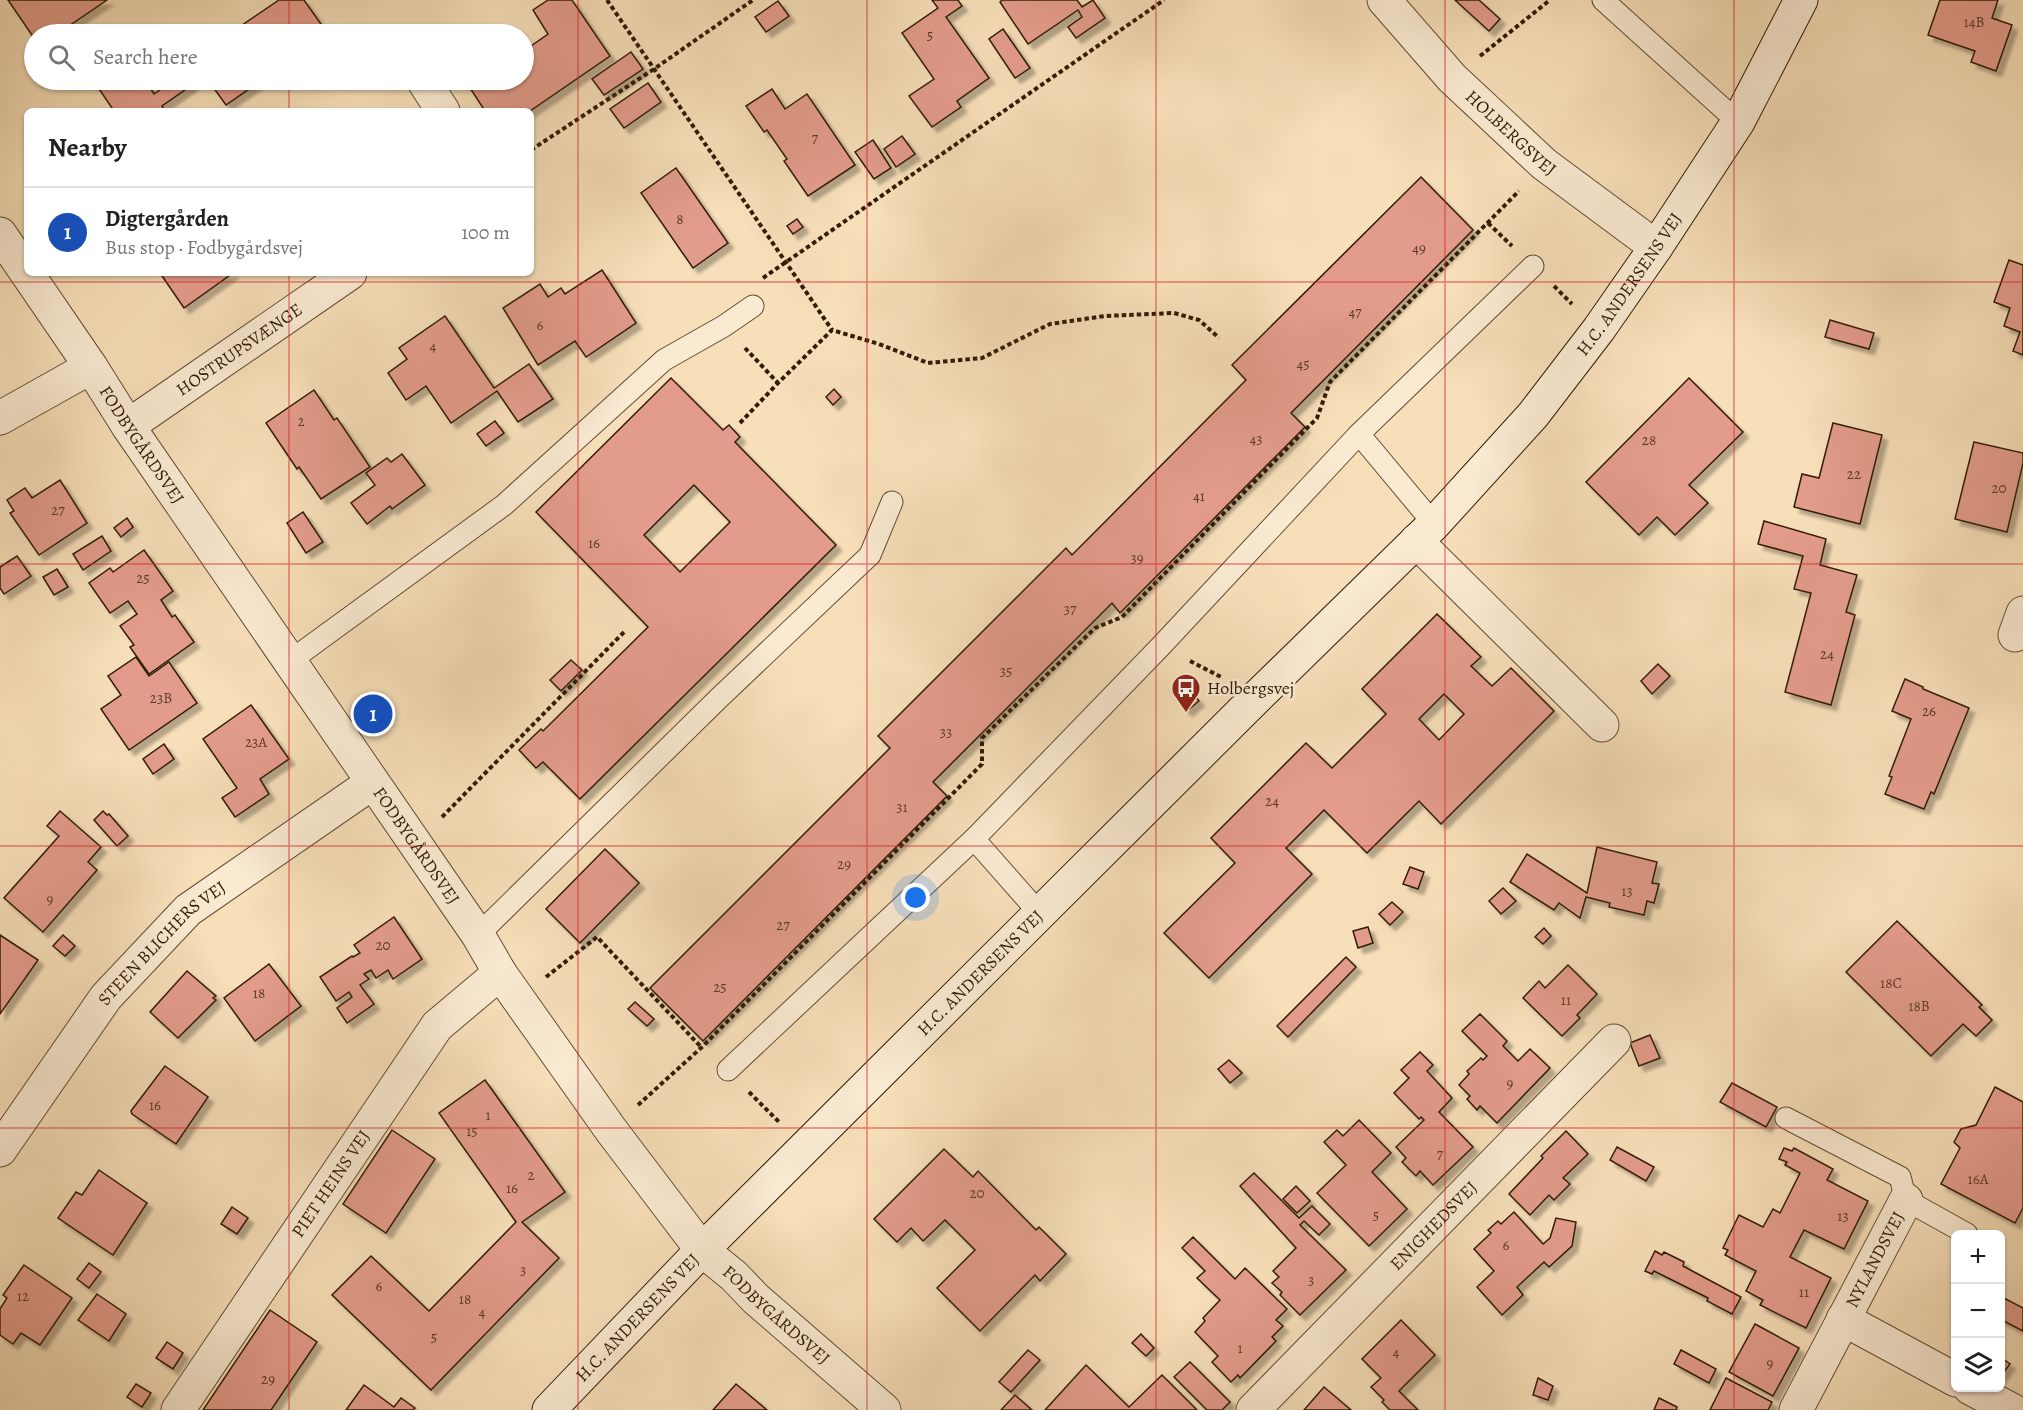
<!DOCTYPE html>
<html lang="en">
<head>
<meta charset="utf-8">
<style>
	:root { --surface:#fff; --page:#f6f6f6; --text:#202124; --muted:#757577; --line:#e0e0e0; --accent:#ea580c }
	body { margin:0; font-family:Alegreya,serif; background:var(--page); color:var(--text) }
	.controls { position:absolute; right:18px; bottom:18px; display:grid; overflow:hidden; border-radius:9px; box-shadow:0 2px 4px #0004 }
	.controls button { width:54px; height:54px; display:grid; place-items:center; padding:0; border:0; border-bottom:2px solid var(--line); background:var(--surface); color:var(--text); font:30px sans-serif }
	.you { position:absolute; left:916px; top:898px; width:21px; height:21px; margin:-15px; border:4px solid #fff; border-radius:50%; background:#1a73e8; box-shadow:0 0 0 9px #1a73e833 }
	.badge { display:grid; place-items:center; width:39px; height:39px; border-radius:50%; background:var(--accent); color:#fff; font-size:20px; font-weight:700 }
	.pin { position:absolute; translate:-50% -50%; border:3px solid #fff; box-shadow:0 2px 6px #0006 }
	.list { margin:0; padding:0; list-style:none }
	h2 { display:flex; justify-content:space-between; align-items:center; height:78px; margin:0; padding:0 24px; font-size:26px }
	h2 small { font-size:20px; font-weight:400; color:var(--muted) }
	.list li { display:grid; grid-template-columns:39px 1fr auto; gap:18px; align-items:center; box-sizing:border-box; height:90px; padding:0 24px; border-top:2px solid var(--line) }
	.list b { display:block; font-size:22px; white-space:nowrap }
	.list p { margin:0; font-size:20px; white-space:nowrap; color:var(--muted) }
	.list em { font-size:20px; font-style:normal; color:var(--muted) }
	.icon { flex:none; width:33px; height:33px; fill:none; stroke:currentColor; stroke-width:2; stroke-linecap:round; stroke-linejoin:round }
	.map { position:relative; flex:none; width:2023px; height:1410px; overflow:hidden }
	.search { position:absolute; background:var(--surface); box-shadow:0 2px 4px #0004; left:24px; top:24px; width:510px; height:66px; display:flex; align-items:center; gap:15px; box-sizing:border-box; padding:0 21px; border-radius:33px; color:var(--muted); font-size:22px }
	.panel { position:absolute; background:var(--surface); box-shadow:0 2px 4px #0004; left:24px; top:108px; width:510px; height:168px; border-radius:9px }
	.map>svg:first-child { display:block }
	.building { fill:#e39c8b; stroke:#311c07; stroke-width:1.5; fill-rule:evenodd; filter:url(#shadow) }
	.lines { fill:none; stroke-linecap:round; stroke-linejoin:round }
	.lane-casing { stroke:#624d34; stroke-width:23 }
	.street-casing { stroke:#624d34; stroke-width:35 }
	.secondary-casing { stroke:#311c07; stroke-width:35 }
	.path { stroke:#311c07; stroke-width:4; stroke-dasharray:4.5 3; stroke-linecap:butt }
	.lane { stroke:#faead2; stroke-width:21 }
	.street { stroke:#faead2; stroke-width:33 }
	.secondary { stroke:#faead2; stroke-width:33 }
	.grid { fill:none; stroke:#d62828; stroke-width:1.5; stroke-opacity:0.55 }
	.labels { text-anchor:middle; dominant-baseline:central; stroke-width:5; stroke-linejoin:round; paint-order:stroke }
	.number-label { font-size:15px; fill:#5e3c28 }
	.street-label { font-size:18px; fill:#311c07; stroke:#faead2 }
	.poi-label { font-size:18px; fill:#311c07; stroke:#faead2; text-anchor:start }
</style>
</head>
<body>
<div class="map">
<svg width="2023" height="1410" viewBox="0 0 2023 1410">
	<defs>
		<filter id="shadow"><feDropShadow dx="5.5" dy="5.5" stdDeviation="1.5" flood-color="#0004"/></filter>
	</defs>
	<rect width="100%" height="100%" fill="#f7dfb9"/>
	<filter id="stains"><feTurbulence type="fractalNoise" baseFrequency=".00333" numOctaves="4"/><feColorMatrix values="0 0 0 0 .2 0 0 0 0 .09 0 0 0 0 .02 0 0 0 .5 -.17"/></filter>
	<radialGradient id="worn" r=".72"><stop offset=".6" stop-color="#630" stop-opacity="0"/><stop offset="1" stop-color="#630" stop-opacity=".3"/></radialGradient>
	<g class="building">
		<polygon points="8,0 107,0 57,34 34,34 34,38"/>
		<polygon points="279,0 304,0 328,34 229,34"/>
		<polygon points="548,0 572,0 610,56 530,111 485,111 470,88 482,80 524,80 524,51 548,34 533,10"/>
		<polygon points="932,0 958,0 962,6 946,17 989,78 957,101 961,107 932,127 909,96 934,79 902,33 938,8"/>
		<polygon points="1002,0 1077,0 1082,7 1093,0 1105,18 1076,38 1068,27 1082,17 1078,10 1028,44 1000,2"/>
		<polygon points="1455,0 1479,0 1500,19 1489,31"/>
		<polygon points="1940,0 1998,0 1992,18 2012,25 1996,71 1971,62 1975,51 1928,35"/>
		<polygon points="778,1 789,16 766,32 755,17"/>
		<polygon points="1003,29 1030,68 1015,78 989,39"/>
		<polygon points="631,52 643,69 604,95 592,79"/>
		<polygon points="93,80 145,80 154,94 168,84 165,80 188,80 192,85 162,106 165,111 114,111"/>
		<polygon points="208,80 262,80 226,105"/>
		<polygon points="648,83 661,102 624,128 610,109"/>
		<polygon points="772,89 785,109 807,94 855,165 808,196 784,161 787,159 767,130 764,132 746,106"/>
		<polygon points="902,136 915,154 896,167 884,149"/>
		<polygon points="873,140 891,168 874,179 855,152"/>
		<polygon points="676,168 728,243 693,268 641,193"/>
		<polygon points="1421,177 1473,230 1291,413 1305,427 1120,613 1112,603 933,782 947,796 703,1041 650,988 890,748 878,736 1066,548 1072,555 1246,380 1232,365"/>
		<polygon points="797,219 803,227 793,234 787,226"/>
		<polygon points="2009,260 2023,265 2023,355 2013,351 2020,332 2004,326 2010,308 1994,302"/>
		<polygon points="602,270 636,323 586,357 575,341 538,365 503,308 540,284 548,297 561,288 565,294"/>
		<polygon points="160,273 233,273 184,308"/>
		<polygon points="445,316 494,388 529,364 553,399 518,422 497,391 451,423 426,386 406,400 388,373 407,359 399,348"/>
		<polygon points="1830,320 1874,333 1869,349 1825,337"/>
		<path d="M671 378 723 430 729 425 740 437 735 442 836 545 580 799 543 762 536 768 519 750 541 729 543 731 648 627 536 512ZM694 485 730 522 680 572 644 535Z"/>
		<polygon points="1689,378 1743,432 1689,485 1708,503 1675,535 1657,517 1639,535 1586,482"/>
		<polygon points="834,389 841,397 833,405 826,397"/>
		<polygon points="314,390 334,420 337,418 370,467 321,499 299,467 297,469 266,423"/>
		<polygon points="495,421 504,433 486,446 477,434"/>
		<polygon points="1833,423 1882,435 1860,524 1794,507 1802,474 1819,478"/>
		<polygon points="1974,442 2023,453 2023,463 2007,532 1955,519"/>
		<polygon points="402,454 425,485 392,509 390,506 367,524 351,503 375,485 366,473 387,458 391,462"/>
		<polygon points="60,480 87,523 39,555 10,513 14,511 7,500 25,488 32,498"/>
		<polygon points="303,512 323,542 306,553 287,523"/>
		<polygon points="127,518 133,527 121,537 114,528"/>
		<polygon points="1764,521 1826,539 1820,565 1857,575 1846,612 1855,615 1831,705 1785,692 1811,593 1794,589 1803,556 1758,544"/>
		<polygon points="102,536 111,551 83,570 73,554"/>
		<polygon points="144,550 173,591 161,600 172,617 175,615 194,642 149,674 130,647 134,645 120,626 137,614 128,601 110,613 89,583 110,568 113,572"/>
		<polygon points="17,556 31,576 4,594 0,588 0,567"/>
		<polygon points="57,569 68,587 54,595 43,577"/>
		<path d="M1437 614 1481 657 1471 666 1492 686 1511 668 1554 711 1441 824 1419 801 1367 853 1324 810 1286 848 1312 874 1209 978 1164 933 1235 863 1211 838 1306 743 1332 768 1386 714 1362 689ZM1444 694 1464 714 1439 740 1419 719Z"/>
		<polygon points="136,657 149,676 169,662 197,703 129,750 101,709 121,695 108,676"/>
		<polygon points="571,660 582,670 561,691 550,680"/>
		<polygon points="1658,664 1670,676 1652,694 1641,681"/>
		<polygon points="1905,679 1923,687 1923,689 1969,708 1934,794 1931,792 1924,809 1885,794 1892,777 1889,776 1911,719 1892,711"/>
		<polygon points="1194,695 1199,701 1187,711 1182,706"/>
		<polygon points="251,705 289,759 260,779 269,794 235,817 222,798 237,788 203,739"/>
		<polygon points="164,744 174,759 153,774 143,759"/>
		<polygon points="60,811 101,847 88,862 97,870 43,932 4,898 59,836 47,826"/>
		<polygon points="103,811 107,815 109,814 128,836 117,846 94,820"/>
		<polygon points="1597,847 1657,862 1652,883 1659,884 1654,903 1647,901 1644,915 1609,907 1610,903 1586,897 1580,918 1559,903 1554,910 1510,882 1527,854 1587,893"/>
		<polygon points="605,849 639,883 580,943 546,909"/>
		<polygon points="1410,867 1424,872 1418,889 1403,884"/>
		<polygon points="1503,888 1516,901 1501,914 1489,901"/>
		<polygon points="1392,902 1403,912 1390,925 1379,914"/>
		<polygon points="394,917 422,959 393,979 388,970 376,978 371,970 364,974 369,979 360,985 374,1004 347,1023 337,1008 352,997 349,992 336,1001 320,977 352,956 353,957 360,953 354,945"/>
		<polygon points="1897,921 1982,1005 1979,1007 1992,1020 1976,1036 1963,1024 1931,1056 1846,972"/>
		<polygon points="1368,927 1373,943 1358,948 1353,931"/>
		<polygon points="1544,928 1551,936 1543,944 1535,937"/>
		<polygon points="0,935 38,960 0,1014"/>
		<polygon points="63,935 75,946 65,956 53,946"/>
		<polygon points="1346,957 1356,967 1288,1037 1277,1026"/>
		<polygon points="269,964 301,1006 255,1041 224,998"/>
		<polygon points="1568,965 1597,994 1577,1015 1580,1018 1562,1036 1523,998 1539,981 1545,988"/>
		<polygon points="187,971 216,996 213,998 216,1000 178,1038 150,1012"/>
		<polygon points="635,1002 654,1019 647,1026 628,1009"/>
		<polygon points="1480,1014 1507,1041 1503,1046 1518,1061 1530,1049 1550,1068 1497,1123 1480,1106 1477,1110 1467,1099 1470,1096 1459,1085 1469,1074 1467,1071 1481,1058 1483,1060 1487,1056 1462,1031"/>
		<polygon points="1650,1035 1660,1058 1639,1066 1630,1043"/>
		<polygon points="1420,1052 1433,1065 1427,1071 1452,1098 1439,1112 1473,1147 1433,1185 1420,1171 1416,1176 1402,1162 1406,1158 1396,1147 1424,1120 1421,1117 1419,1119 1394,1093 1409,1078 1401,1070"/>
		<polygon points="1229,1060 1242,1073 1230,1083 1218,1069"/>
		<polygon points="165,1066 208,1097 176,1144 132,1114 131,1111"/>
		<polygon points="485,1080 565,1192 522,1222 559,1258 431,1390 332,1295 371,1256 429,1311 516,1222 439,1113"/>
		<polygon points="1732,1083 1777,1107 1766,1127 1720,1102"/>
		<polygon points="1995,1087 2023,1102 2023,1208 2015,1223 1941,1184 1960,1148 1954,1142 1961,1129 1976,1125"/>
		<polygon points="1359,1120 1391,1153 1372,1172 1407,1209 1369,1246 1317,1193 1346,1165 1324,1142 1337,1130 1343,1136"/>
		<polygon points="392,1130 435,1159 386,1233 343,1204"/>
		<polygon points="1566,1131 1588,1154 1563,1178 1570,1184 1554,1200 1549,1195 1530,1215 1509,1194 1543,1158 1541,1156"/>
		<polygon points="1617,1147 1654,1167 1646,1181 1610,1160"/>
		<polygon points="1784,1148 1792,1151 1794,1148 1833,1169 1827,1180 1868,1201 1844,1249 1804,1230 1790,1257 1831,1278 1806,1328 1760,1305 1763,1300 1746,1291 1756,1271 1725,1255 1728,1250 1723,1248 1739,1215 1763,1227 1773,1209 1780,1213 1800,1173 1785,1165 1787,1162 1779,1159"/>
		<polygon points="944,1149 973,1177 978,1171 1036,1230 1039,1227 1066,1254 1040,1281 1035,1275 980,1331 937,1288 975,1250 945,1220 923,1241 911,1228 897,1242 874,1219"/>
		<polygon points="99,1170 147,1203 113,1255 58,1218 76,1192 82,1195"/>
		<polygon points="1254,1173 1299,1218 1312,1206 1330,1224 1319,1235 1304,1221 1300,1225 1346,1270 1300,1315 1280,1295 1282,1292 1272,1283 1279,1277 1273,1271 1296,1248 1240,1186"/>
		<polygon points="1296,1186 1310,1201 1297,1213 1283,1199"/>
		<polygon points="232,1207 248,1218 237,1234 221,1224"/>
		<polygon points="1514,1212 1543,1244 1550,1238 1556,1218 1576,1222 1572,1246 1549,1267 1544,1262 1517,1287 1523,1295 1502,1315 1477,1287 1494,1271 1474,1249 1491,1233 1488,1230 1498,1221 1501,1224"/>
		<polygon points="1193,1237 1235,1279 1245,1268 1287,1309 1276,1320 1283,1326 1272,1337 1276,1341 1240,1378 1238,1375 1231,1382 1212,1362 1218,1356 1195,1332 1205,1321 1203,1318 1220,1300 1197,1278 1205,1271 1182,1248"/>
		<polygon points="1655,1251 1662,1255 1664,1252 1684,1262 1683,1266 1741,1297 1732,1314 1707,1301 1708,1298 1654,1271 1652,1274 1645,1271"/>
		<polygon points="89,1263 101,1272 89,1288 77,1279"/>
		<polygon points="24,1265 72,1298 40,1345 21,1333 13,1344 0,1335 0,1309 7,1298 3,1295"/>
		<polygon points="97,1294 126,1314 109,1341 78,1320"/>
		<polygon points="2000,1296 2023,1308 2023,1331 2000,1319"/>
		<polygon points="270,1310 317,1342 271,1410 203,1410"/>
		<polygon points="1401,1320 1435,1355 1399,1391 1418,1410 1390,1410 1382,1402 1384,1400 1371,1387 1381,1378 1362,1359"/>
		<polygon points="1755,1324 1799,1348 1773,1396 1729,1372"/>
		<polygon points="1141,1334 1154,1348 1146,1356 1132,1343"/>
		<polygon points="167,1342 183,1353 173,1369 156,1358"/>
		<polygon points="1028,1350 1040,1360 1011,1392 999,1382"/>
		<polygon points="1681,1350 1716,1369 1709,1383 1674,1364"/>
		<polygon points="2000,1357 2010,1364 2000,1377"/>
		<polygon points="1190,1362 1230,1402 1222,1410 1207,1410 1174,1377"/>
		<polygon points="1086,1365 1129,1407 1162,1375 1197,1410 1045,1410"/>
		<polygon points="1538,1378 1553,1386 1548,1400 1533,1395"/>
		<polygon points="1726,1378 1772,1402 1768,1410 1710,1410"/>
		<polygon points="136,1384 151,1393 142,1407 127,1397"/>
		<polygon points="736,1384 767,1410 713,1410"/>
		<polygon points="364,1385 394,1407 401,1398 415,1408 413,1410 346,1410"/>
		<polygon points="1324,1387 1351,1410 1304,1410"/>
		<polygon points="1015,1395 1032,1410 1001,1410"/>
		<polygon points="1659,1398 1677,1407 1676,1410 1654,1410"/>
	</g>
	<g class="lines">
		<g class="lane-casing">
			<g id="lane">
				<polyline points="1603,0 1738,122"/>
				<polyline points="1359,434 1434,524"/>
				<polyline points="290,661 504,505 664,360 724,326 753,306"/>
				<polyline points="974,839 1041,915"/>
				<polyline points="478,935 719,698 870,555 892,502"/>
				<polyline points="728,1070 974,839 1160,647 1359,434 1533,266"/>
				<polyline points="1786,1118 1900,1177 1906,1200 1967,1234"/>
			</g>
		</g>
		<g class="street-casing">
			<g id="street">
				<path id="s1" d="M1384 0 1452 78 1544 164 1656 247"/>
				<polyline points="423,80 443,111"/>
				<path id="s2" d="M0 234 91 367 128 426 478 935 500 973 611 1130 702 1250 734 1276 756 1299 884 1410"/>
				<polyline points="0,418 91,367"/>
				<path id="s3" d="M128 426 350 273"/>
				<polyline points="1416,541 1602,725"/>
				<polyline points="2015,635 2023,613"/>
				<path id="s4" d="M0 1150 106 997 188 910 372 783"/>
				<polyline points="1843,1319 1956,1380"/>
				<polyline points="1970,1388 2012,1410"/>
				<path id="s5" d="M178 1410 437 1026 500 973"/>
				<path id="s6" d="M1253 1410 1614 1041"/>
				<path id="s7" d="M1796 1410 1906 1200"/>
			</g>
		</g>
		<g class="secondary-casing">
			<g id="secondary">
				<path id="s8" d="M549 1410 702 1250 1259 695 1434 524 1533 415 1599 329 1656 247 1738 122 1801 0"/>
			</g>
		</g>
		<g class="path">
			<polyline points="607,0 832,330"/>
			<polyline points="1480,56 1550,0"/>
			<polyline points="531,150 654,69 753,0"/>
			<polyline points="1488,223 1512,246"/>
			<polyline points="763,278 1164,0"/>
			<polyline points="1554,286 1572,304"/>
			<polyline points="745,348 778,383"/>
			<polyline points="740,423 778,383 832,330 879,344 928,363 982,358 1050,324 1105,316 1174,313 1199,320 1219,338"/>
			<polyline points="1190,661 1223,678"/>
			<polyline points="442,817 626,630"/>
			<polyline points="546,977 597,937 702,1048"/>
			<polyline points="749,1092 780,1123"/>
			<polyline points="638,1105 702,1047 982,764 982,738 1095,628 1122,617 1317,418 1330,382 1519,191"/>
		</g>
		<use href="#lane" class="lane"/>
		<use href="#street" class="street"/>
		<use href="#secondary" class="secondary"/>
	</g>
	<path class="grid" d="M289 0V34M578 0V1410M867 0V1410M1156 0V1410M1445 0V1410M1734 0V1410M289 80V111M289 273V1410M0 282H2023M0 564H2023M0 846H2023M0 1128H2023"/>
	<defs>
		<g id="bus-pin" transform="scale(1.5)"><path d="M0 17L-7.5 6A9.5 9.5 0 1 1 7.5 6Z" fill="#8f2418" stroke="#faead2"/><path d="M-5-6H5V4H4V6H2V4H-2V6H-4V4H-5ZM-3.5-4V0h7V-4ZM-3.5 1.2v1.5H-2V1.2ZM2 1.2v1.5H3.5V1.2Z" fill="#fff"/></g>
	</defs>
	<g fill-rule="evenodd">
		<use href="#bus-pin" x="1186" y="688"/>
	</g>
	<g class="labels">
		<g class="number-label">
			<text x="1974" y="22">14B</text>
			<text x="930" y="35">5</text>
			<text x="815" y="138">7</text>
			<text x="680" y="219">8</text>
			<text x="1419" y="248">49</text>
			<text x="1355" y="312">47</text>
			<text x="540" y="325">6</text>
			<text x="433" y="346">4</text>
			<text x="1303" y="364">45</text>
			<text x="301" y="421">2</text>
			<text x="1256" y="439">43</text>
			<text x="1649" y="440">28</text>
			<text x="1854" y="474">22</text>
			<text x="1999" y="488">20</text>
			<text x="1199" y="496">41</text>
			<text x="58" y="510">27</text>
			<text x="594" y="543">16</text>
			<text x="1137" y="558">39</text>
			<text x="143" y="578">25</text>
			<text x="1070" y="609">37</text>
			<text x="1827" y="654">24</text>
			<text x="1006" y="671">35</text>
			<text x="161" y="698">23B</text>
			<text x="1929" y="711">26</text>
			<text x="946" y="732">33</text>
			<text x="256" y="742">23A</text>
			<text x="1272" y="801">24</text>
			<text x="902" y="807">31</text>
			<text x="844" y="864">29</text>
			<text x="1627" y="891">13</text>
			<text x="50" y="899">9</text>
			<text x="783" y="925">27</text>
			<text x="383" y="945">20</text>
			<text x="1891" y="983">18C</text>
			<text x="720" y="987">25</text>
			<text x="259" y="993">18</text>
			<text x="1566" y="1000">11</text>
			<text x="1919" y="1006">18B</text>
			<text x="1510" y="1083">9</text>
			<text x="155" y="1105">16</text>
			<text x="488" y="1115">1</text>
			<text x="472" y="1131">15</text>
			<text x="1440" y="1154">7</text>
			<text x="531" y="1175">2</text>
			<text x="1978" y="1179">16A</text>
			<text x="512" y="1188">16</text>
			<text x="977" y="1193">20</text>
			<text x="1376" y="1215">5</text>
			<text x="1843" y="1216">13</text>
			<text x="1506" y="1245">6</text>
			<text x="523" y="1270">3</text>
			<text x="1311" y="1280">3</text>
			<text x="379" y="1286">6</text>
			<text x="1804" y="1292">11</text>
			<text x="23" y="1296">12</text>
			<text x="465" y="1299">18</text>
			<text x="482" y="1312">4</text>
			<text x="434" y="1337">5</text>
			<text x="1240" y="1348">1</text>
			<text x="1396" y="1352">4</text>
			<text x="1770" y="1363">9</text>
			<text x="268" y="1379">29</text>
		</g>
		<g class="street-label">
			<text stroke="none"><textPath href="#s1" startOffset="184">HOLBERGSVEJ</textPath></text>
			<text stroke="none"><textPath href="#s8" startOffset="1562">H.C. ANDERSENS VEJ</textPath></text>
			<text stroke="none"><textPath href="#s3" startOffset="135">HOSTRUPSVÆNGE</textPath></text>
			<text stroke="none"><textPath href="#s2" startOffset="254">FODBYGÅRDSVEJ</textPath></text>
			<text stroke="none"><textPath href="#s2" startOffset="740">FODBYGÅRDSVEJ</textPath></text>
			<text stroke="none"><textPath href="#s4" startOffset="264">STEEN BLICHERS VEJ</textPath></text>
			<text stroke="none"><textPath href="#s8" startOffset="614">H.C. ANDERSENS VEJ</textPath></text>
			<text stroke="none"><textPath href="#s5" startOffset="273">PIET HEINS VEJ</textPath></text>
			<text stroke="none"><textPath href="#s6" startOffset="258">ENIGHEDSVEJ</textPath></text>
			<text stroke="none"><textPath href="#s7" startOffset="170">NYLANDSVEJ</textPath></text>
			<text stroke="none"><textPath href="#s2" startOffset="1334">FODBYGÅRDSVEJ</textPath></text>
			<text stroke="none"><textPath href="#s8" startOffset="128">H.C. ANDERSENS VEJ</textPath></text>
		</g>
		<g class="poi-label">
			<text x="1207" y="688">Holbergsvej</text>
		</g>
	</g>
	<rect width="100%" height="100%" filter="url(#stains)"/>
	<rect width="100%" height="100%" fill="url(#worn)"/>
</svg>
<div class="controls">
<button>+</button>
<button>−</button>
<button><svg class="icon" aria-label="layers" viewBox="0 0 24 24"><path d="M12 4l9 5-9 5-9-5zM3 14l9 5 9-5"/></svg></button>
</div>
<div class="you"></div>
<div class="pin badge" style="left:373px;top:714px;background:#1a4fb4">1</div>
<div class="search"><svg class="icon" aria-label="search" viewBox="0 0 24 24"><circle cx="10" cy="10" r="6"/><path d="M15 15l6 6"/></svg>Search here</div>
<section class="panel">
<h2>Nearby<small></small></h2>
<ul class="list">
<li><span class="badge" style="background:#1a4fb4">1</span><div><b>Digtergården</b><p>Bus stop · Fodbygårdsvej</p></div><em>100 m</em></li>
</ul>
</section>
</div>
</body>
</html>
